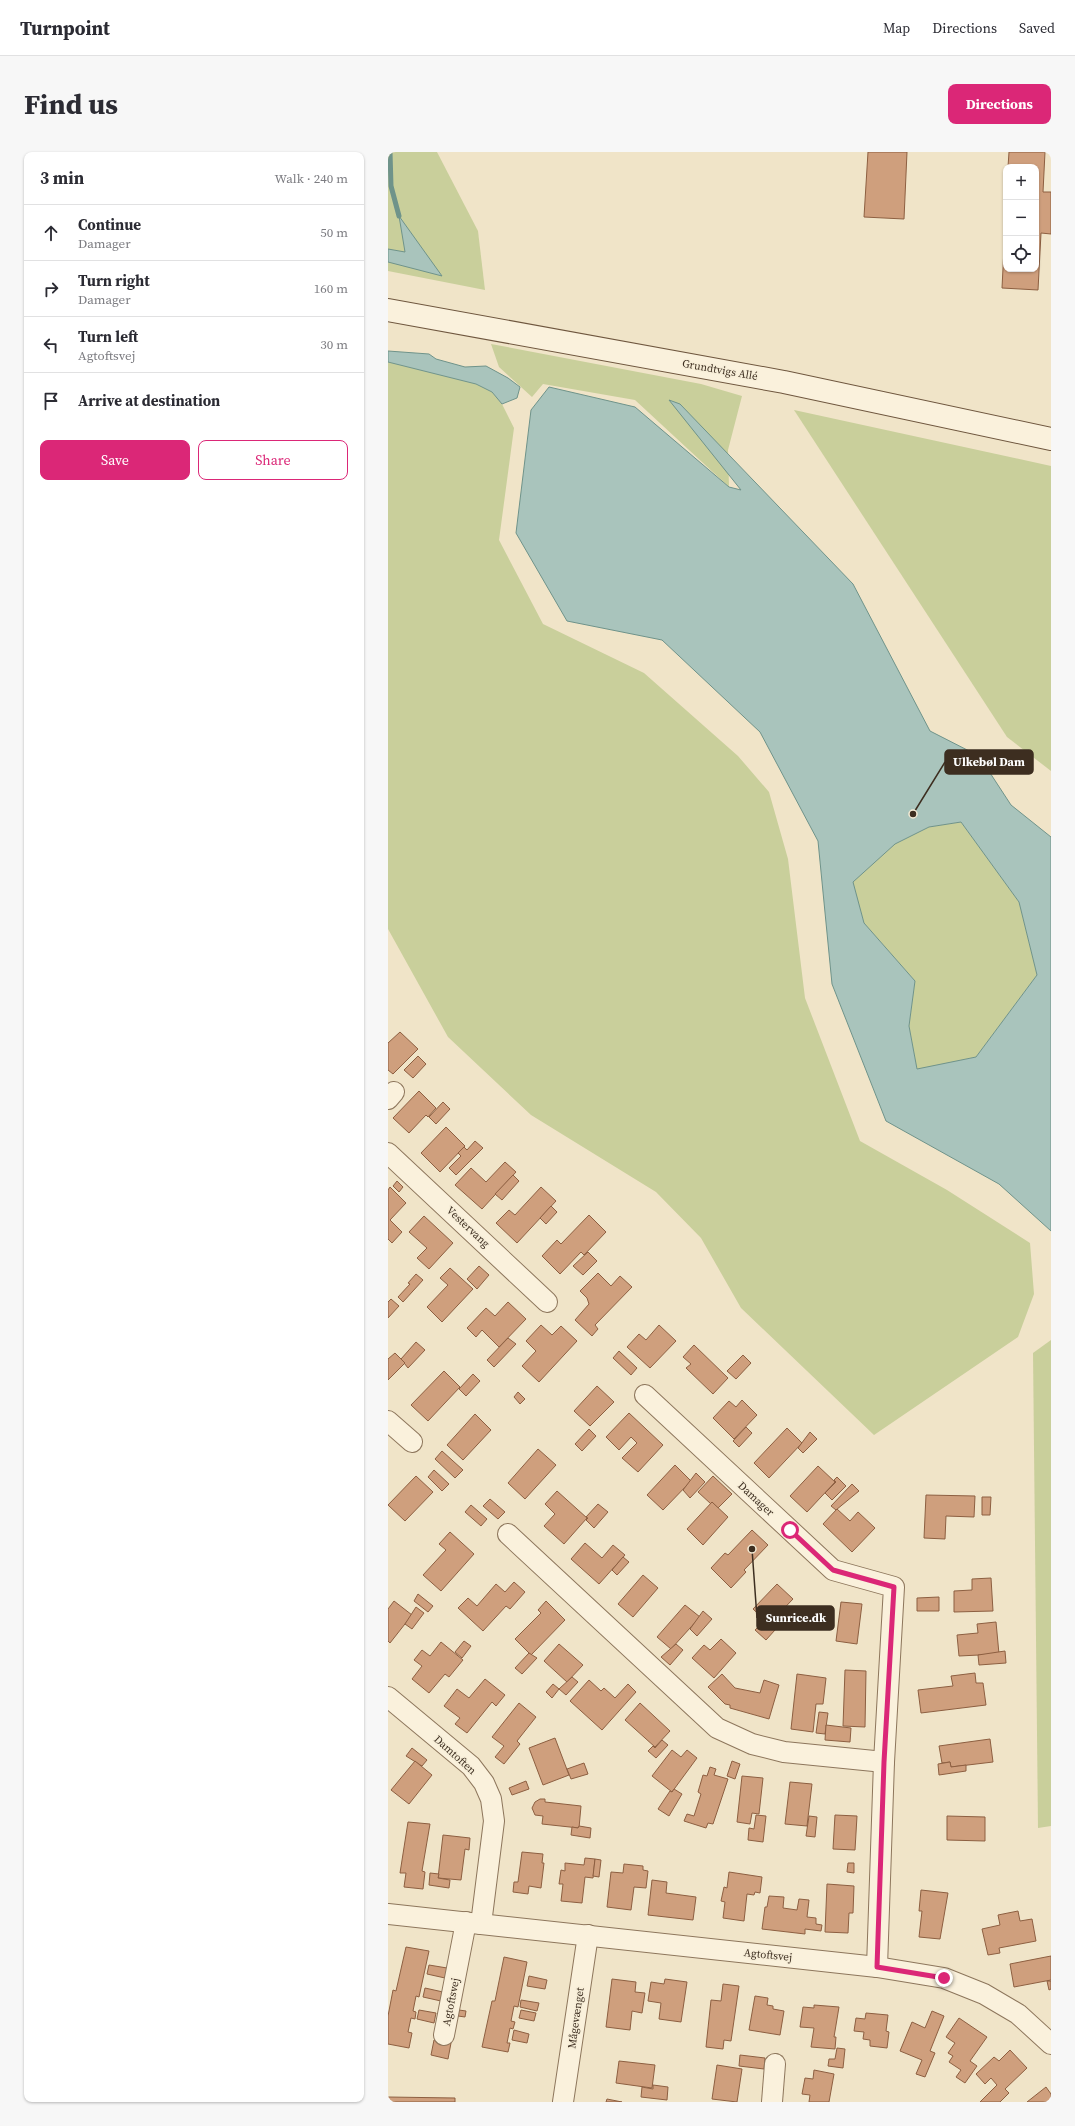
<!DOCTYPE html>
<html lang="en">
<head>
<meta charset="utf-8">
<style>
	:root { --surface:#fff; --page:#f7f7f7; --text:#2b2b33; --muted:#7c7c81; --line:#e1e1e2; --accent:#db2777 }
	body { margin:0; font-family:"Source Serif 4",serif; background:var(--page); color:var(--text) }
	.controls { position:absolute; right:12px; top:12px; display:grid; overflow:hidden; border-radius:8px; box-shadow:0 1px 3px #0004 }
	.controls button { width:36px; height:36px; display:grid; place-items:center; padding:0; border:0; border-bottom:1px solid var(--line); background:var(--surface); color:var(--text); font:20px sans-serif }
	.stop { position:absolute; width:12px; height:12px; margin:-9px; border:3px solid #db2777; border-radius:50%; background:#fff }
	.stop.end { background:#db2777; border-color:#fff; box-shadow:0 1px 4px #0008 }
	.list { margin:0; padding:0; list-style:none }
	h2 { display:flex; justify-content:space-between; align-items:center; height:52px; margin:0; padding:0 16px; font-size:17px }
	h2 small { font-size:13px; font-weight:400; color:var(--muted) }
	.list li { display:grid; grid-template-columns:26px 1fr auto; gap:12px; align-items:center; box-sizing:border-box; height:56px; padding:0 16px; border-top:1px solid var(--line) }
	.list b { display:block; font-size:15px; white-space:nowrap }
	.list p { margin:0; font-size:13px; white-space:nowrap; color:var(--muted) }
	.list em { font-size:13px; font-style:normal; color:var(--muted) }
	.actions { display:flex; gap:8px; padding:12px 16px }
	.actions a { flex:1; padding:9px 0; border:1px solid var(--accent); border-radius:8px; text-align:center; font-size:14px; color:var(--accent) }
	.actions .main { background:var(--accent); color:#fff }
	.icon { flex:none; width:22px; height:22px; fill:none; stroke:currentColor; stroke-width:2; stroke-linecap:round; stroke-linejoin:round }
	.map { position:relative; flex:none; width:663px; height:1950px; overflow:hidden; border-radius:8px }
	header { display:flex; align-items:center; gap:24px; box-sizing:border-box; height:56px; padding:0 20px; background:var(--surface); border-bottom:1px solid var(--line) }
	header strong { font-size:19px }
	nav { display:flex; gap:22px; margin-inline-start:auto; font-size:14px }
	.intro { display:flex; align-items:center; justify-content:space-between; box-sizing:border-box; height:96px; padding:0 24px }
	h1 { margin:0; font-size:28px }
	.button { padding:10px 18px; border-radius:8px; background:var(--accent); color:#fff; font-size:14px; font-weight:700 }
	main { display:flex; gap:24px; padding:0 24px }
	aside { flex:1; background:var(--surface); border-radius:8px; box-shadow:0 1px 3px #0004 }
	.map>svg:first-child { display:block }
	.green { fill:#c9cf9b }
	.water { fill:#a9c4bc; stroke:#6f938a; fill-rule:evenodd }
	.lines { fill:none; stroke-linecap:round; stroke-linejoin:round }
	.stream { stroke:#6f938a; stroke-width:5 }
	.building { fill:#cf9f7d; stroke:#8d5f41 }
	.street-casing { stroke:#8d765c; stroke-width:22 }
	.secondary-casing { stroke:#6f573f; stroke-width:24 }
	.street { stroke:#faf1dc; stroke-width:20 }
	.secondary { stroke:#faf1dc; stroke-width:22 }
	.route { stroke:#db2777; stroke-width:5 }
	.labels { text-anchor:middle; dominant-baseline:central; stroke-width:3; stroke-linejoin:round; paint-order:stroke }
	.street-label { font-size:11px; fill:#3d2e20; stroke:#f7eed8 }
	.leader { fill:none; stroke:#3d2e20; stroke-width:1.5 }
	.callout-dot { fill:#3d2e20; stroke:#f7eed8; stroke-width:1.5 }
	.callout { fill:#3d2e20; stroke:#3d2e20; stroke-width:1.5 }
	.callout-label { font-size:12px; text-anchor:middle; font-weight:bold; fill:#fff }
</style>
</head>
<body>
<header>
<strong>Turnpoint</strong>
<nav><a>Map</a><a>Directions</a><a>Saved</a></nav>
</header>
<div class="intro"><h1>Find us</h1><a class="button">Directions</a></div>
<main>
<aside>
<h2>3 min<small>Walk · 240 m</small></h2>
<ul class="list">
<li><svg class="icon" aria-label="ahead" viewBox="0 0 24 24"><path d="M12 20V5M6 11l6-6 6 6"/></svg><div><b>Continue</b><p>Damager</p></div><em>50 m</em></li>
<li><svg class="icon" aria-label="right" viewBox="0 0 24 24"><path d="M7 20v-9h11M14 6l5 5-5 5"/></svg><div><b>Turn right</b><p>Damager</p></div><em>160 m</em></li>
<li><svg class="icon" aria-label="left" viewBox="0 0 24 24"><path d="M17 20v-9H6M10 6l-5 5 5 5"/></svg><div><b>Turn left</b><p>Agtoftsvej</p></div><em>30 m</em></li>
<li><svg class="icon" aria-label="arrive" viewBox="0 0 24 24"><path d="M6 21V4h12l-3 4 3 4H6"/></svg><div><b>Arrive at destination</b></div></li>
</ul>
<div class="actions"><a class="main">Save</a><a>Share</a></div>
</aside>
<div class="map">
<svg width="663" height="1950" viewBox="0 0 663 1950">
	<rect width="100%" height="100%" fill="#f0e4c8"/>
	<g class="green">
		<polygon points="0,0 49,0 90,79 97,138 0,119"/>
		<polygon points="103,192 313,232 354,244 340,298 341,335 247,248 155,232 144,245 111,215"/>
		<polygon points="0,210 88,232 104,240 114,252 126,276 111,388 155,472 256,521 350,604 381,640 400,707 417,846 472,989 559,1038 642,1091 646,1142 630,1185 486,1283 353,1156 313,1086 268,1040 143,963 60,885 0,777"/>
		<polygon points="406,258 663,314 663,619 619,585"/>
		<polygon points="573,670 631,750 649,823 588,905 529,918 521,874 527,829 476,771 464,730 507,692 541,675"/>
		<polygon points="663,1188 663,1674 650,1676 645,1201"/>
	</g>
	<g class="water">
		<polygon points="11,64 54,124 0,110 0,97 17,100"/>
		<polygon points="0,199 41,202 48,207 77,215 98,214 120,226 132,235 129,246 114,252 104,240 88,232 0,210"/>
		<path d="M161 235 247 255 341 335 353 338 281 248 292 252 465 432 542 579 591 604 623 653 663 685V1079L611 1032 498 969 444 832 430 689 372 580 274 488 179 469 128 381 143 258ZM573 670 631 750 649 823 588 905 529 917 521 874 527 829 476 771 465 730 507 692 541 675Z"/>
	</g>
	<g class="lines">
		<polyline class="stream" points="2,0 3,34 11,64"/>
	</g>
	<g class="building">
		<polygon points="480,0 519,0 516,67 476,65"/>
		<polygon points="621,0 657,0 655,40 663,40 663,82 653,81 650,138 614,136 618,57 618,117 648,117 648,15 620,15"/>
		<polygon points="12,880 30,897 5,922 0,918 0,891"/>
		<polygon points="30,904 38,912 25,926 16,918"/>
		<polygon points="31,939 48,956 40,965 38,963 21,981 5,966"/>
		<polygon points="55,950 62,957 48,972 41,965"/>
		<polygon points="58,975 77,994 52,1020 33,1001"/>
		<polygon points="87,989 95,996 68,1023 61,1016 73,1004 70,1001 76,995 79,998"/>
		<polygon points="117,1010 128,1020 94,1057 67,1033 83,1016 98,1030"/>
		<polygon points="125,1023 131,1029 114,1048 107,1042"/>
		<polygon points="9,1029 15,1035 11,1040 5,1034"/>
		<polygon points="2,1035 18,1051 2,1068 14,1080 4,1091 0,1087 0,1038"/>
		<polygon points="153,1035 168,1049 129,1091 108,1071 121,1058 127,1063"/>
		<polygon points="163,1054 169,1060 158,1072 152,1066"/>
		<polygon points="201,1063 218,1080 196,1103 193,1100 172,1122 154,1104 169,1088 173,1092"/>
		<polygon points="36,1064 65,1091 41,1117 29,1106 39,1096 21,1080"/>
		<polygon points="200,1100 209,1109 195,1123 185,1114"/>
		<polygon points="91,1114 101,1123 89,1137 79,1127"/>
		<polygon points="62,1116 85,1137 54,1170 39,1155 60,1133 52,1126"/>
		<polygon points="210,1121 223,1134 232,1124 244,1135 207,1173 210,1177 204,1184 187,1168 201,1152 199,1146 192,1139"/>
		<polygon points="28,1122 35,1128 15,1150 10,1145 22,1132 20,1131"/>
		<polygon points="3,1147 11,1154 0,1166 0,1150"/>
		<polygon points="120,1150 138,1167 111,1195 94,1178 88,1185 79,1176 98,1156 107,1164"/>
		<polygon points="153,1173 164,1183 173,1174 189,1189 151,1230 134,1214 148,1199 138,1189"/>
		<polygon points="271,1173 288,1189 262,1216 239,1195 251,1182 258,1188"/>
		<polygon points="120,1186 128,1192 106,1215 99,1208"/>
		<polygon points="28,1190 37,1198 20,1216 13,1207"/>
		<polygon points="306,1193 340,1226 325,1242 298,1216 303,1212 295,1205"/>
		<polygon points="231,1199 249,1216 243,1223 225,1206"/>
		<polygon points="7,1201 17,1211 0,1228 0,1207"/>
		<polygon points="355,1203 363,1211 348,1227 339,1219"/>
		<polygon points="56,1219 72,1235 40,1269 23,1253"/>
		<polygon points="85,1222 92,1229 78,1244 71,1237"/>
		<polygon points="209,1234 226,1250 202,1274 186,1259"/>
		<polygon points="130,1240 137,1247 132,1252 126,1245"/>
		<polygon points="354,1248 369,1263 346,1287 325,1266 341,1249 348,1255"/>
		<polygon points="241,1261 275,1293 250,1320 234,1306 249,1291 243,1285 231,1298 218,1285"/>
		<polygon points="87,1262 103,1278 75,1308 59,1293"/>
		<polygon points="358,1275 364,1281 351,1295 345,1289"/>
		<polygon points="399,1276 414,1291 381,1326 366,1311"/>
		<polygon points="201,1277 208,1284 194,1299 187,1292"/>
		<polygon points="422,1280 429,1287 415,1301 410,1296"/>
		<polygon points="150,1297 168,1313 137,1347 120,1331"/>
		<polygon points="54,1299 75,1318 67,1326 47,1307"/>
		<polygon points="287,1313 303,1329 275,1358 259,1343"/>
		<polygon points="430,1314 447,1330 419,1360 402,1344"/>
		<polygon points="46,1318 61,1332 54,1339 40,1325"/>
		<polygon points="308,1321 317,1330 302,1346 295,1338"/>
		<polygon points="28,1324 45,1340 17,1369 0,1353"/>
		<polygon points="325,1324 344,1342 330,1356 324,1350 323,1352 310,1340"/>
		<polygon points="449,1325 458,1334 444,1348 437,1341 448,1330 446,1328"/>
		<polygon points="464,1332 471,1339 448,1358 443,1354"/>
		<polygon points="169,1339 199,1366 176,1392 156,1374 167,1362 157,1352"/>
		<polygon points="538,1343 587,1344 586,1365 558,1364 557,1387 536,1386"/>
		<polygon points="594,1345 603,1345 602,1363 594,1363"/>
		<polygon points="102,1347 117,1360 110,1367 95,1354"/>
		<polygon points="324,1350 340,1365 315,1393 299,1377"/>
		<polygon points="210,1352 220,1360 206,1376 198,1368 200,1366 198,1365"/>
		<polygon points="83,1353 99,1367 93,1374 77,1360"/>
		<polygon points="449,1357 462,1369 470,1360 487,1376 464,1400 435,1372"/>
		<polygon points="364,1378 380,1393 356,1418 358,1420 343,1436 323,1416 337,1401 340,1403"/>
		<polygon points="62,1380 86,1402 53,1439 35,1423 58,1398 51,1392"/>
		<polygon points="197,1391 214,1406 225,1393 237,1403 211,1432 183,1407"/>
		<polygon points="235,1405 241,1410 229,1423 224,1418"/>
		<polygon points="255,1423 270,1436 245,1465 230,1452"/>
		<polygon points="603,1426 605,1459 566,1460 566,1439 584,1438 584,1427"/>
		<polygon points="126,1430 137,1440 122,1457 118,1454 95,1479 70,1456 80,1446 89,1454 108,1432 117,1440"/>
		<polygon points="389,1432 405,1447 381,1472 365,1457"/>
		<polygon points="30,1442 45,1454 40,1460 26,1449"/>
		<polygon points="551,1445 551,1459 529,1459 529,1446"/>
		<polygon points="6,1449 24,1463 2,1491 0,1489 0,1457"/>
		<polygon points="158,1449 177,1468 143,1503 127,1487 153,1461 150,1458"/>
		<polygon points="453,1450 474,1452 469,1492 448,1489"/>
		<polygon points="297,1453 312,1465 283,1497 269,1485"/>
		<polygon points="28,1455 36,1461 24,1477 17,1472"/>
		<polygon points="315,1459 324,1467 309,1484 302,1477"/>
		<polygon points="375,1470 381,1472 387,1478 378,1488 367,1478"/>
		<polygon points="608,1470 611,1502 571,1504 569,1483 590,1481 589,1472"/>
		<polygon points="333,1487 348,1501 326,1526 304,1506 316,1493 322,1498"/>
		<polygon points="76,1489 83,1494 74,1506 67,1500"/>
		<polygon points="53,1490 75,1508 61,1525 57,1522 41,1541 24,1527 34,1514 26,1508 34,1498 42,1504"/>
		<polygon points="171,1492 195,1513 179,1530 156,1509"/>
		<polygon points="288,1492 295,1498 282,1513 273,1505"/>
		<polygon points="617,1499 618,1511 591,1513 590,1503"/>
		<polygon points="141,1501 149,1506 134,1522 127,1516"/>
		<polygon points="457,1518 478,1519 477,1575 455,1574"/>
		<polygon points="587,1521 588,1531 595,1531 598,1553 533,1561 530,1538 565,1534 563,1524"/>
		<polygon points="334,1522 347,1536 372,1541 376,1528 391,1533 381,1567 342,1556 342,1553 337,1552 320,1535"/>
		<polygon points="409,1522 438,1526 435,1552 428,1552 425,1580 403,1577"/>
		<polygon points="184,1525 190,1530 178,1543 171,1537"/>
		<polygon points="97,1527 117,1543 108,1554 104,1550 79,1581 67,1572 72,1566 56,1554 69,1537 81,1546"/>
		<polygon points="201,1528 213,1539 216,1536 227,1546 240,1532 248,1540 214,1578 182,1549"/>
		<polygon points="165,1532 171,1537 164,1546 158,1540"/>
		<polygon points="131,1551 148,1565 129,1589 132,1592 116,1612 107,1605 116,1594 104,1585"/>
		<polygon points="252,1551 282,1579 267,1595 237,1568"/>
		<polygon points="431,1560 440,1561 437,1582 428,1581"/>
		<polygon points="438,1573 463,1576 462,1590 437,1588"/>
		<polygon points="167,1586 181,1623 155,1633 141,1596"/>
		<polygon points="602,1587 605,1610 563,1615 562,1610 554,1611 551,1594"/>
		<polygon points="274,1588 280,1593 268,1606 260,1599 265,1594 267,1596"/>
		<polygon points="24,1596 39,1608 34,1614 18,1604"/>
		<polygon points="284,1598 293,1605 299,1598 309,1606 284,1640 264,1624"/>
		<polygon points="27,1609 44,1623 21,1652 3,1638"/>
		<polygon points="344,1609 352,1612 347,1627 339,1624"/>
		<polygon points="562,1610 563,1615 578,1613 578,1619 551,1623 550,1612"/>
		<polygon points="196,1611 200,1622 183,1627 179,1617"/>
		<polygon points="322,1615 328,1617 326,1623 340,1627 325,1672 320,1671 318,1676 296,1669 299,1662 306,1664 313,1642 310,1640 315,1623 319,1624"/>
		<polygon points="354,1624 375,1626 371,1662 364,1661 362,1672 349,1670"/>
		<polygon points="138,1629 141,1637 124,1643 121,1636"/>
		<polygon points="402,1630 424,1632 419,1674 397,1672"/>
		<polygon points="286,1637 294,1642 281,1664 270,1657 282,1639 284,1640"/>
		<polygon points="152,1647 157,1647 157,1650 193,1654 191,1676 154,1672 155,1664 147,1663 144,1656 147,1650"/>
		<polygon points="368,1663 378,1664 375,1690 360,1688 361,1676 366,1677"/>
		<polygon points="447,1663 469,1664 467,1698 445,1697"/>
		<polygon points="421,1664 429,1665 427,1685 418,1684"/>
		<polygon points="559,1664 597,1665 597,1689 559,1688"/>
		<polygon points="20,1670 42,1672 34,1719 37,1720 35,1737 16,1735 18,1721 12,1721"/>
		<polygon points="191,1674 203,1676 202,1686 183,1683 184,1675 190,1676"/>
		<polygon points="55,1683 82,1686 81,1698 77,1697 73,1728 50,1726"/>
		<polygon points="134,1700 155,1702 154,1711 156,1711 153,1736 141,1734 140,1742 125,1740 126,1730 130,1730"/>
		<polygon points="197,1706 207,1707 205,1726 197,1725 194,1751 173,1749 175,1732 171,1732 173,1718 177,1719 177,1711 196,1713"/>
		<polygon points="207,1707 213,1708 211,1725 205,1724"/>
		<polygon points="460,1711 466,1711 466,1721 459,1720"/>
		<polygon points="236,1712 255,1714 255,1718 260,1719 258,1736 246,1735 243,1758 219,1755 223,1720 235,1721"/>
		<polygon points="341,1720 374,1725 372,1741 367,1740 366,1743 359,1742 356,1769 335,1766 337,1750 333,1749 336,1735 339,1736"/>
		<polygon points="42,1721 51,1722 50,1726 62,1728 61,1736 41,1733"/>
		<polygon points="264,1728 279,1730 278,1741 308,1745 305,1768 260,1763"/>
		<polygon points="439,1732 466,1734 465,1761 461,1761 460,1781 437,1780"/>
		<polygon points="533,1738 560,1741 552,1787 531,1785 534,1759 531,1759"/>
		<polygon points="381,1744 396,1745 395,1756 409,1758 411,1747 421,1748 419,1765 428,1766 428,1772 434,1773 433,1779 417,1777 417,1782 374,1777 377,1755 379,1755"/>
		<polygon points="630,1759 632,1769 644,1767 648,1789 611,1796 612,1801 600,1803 594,1777 612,1773 610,1763"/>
		<polygon points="18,1795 41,1799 31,1845 28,1844 25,1859 28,1860 27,1867 23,1866 20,1880 24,1881 21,1896 0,1892 0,1864 5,1838 8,1839"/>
		<polygon points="663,1804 663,1828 626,1835 622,1812"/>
		<polygon points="116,1805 139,1810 130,1855 126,1854 123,1869 127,1870 125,1877 122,1876 119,1891 122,1891 120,1900 94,1895 104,1849 107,1849"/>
		<polygon points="41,1813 59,1816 57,1826 39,1822"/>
		<polygon points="141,1824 159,1828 157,1837 139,1834"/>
		<polygon points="224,1827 248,1830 247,1840 257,1841 254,1861 244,1859 242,1878 218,1875"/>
		<polygon points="277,1827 299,1830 293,1870 271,1867 273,1851 260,1849 263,1830 276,1832"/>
		<polygon points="659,1829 663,1829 663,1837 661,1838"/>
		<polygon points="335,1832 351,1834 343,1889 336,1888 335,1897 318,1895 323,1848 333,1849"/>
		<polygon points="37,1836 55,1840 53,1849 35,1845"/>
		<polygon points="367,1844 380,1846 379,1853 385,1854 385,1857 396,1859 392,1883 361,1878"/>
		<polygon points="133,1848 151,1851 149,1859 132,1855"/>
		<polygon points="426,1853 451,1855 446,1885 448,1885 447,1897 423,1895 426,1876 412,1875 415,1855 426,1856"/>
		<polygon points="31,1858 48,1861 46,1871 29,1867"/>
		<polygon points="71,1858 78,1859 77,1865 70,1864"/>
		<polygon points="133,1858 148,1861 146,1869 131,1866"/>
		<polygon points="544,1859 556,1864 542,1899 547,1901 537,1925 528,1922 534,1908 512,1899 524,1870 537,1876"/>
		<polygon points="478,1861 500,1863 498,1879 501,1880 499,1896 482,1894 482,1888 475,1887 476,1880 466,1879 468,1866 477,1867"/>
		<polygon points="571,1866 599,1885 582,1909 589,1914 577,1931 568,1925 573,1918 561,1910 565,1904 560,1901 567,1891 558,1885"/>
		<polygon points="126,1878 141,1882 139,1891 124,1888"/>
		<polygon points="46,1888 63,1891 60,1907 43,1903"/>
		<polygon points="449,1896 457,1897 455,1916 440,1914 441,1907 447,1907"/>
		<polygon points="622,1898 639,1916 617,1937 621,1941 612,1950 592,1950 609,1933 603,1926 597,1932 588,1922 606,1905 611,1909"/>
		<polygon points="352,1903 377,1906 376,1917 351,1914"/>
		<polygon points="231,1909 267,1913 264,1936 228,1931"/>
		<polygon points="329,1913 354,1917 349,1950 324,1947"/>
		<polygon points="426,1918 446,1922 441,1950 421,1950 422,1943 414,1942 417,1926 425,1927"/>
		<polygon points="265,1933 280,1935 279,1948 253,1945 254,1935 265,1937"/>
		<polygon points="658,1935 663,1942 663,1950 639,1950"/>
		<polygon points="0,1945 67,1946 67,1950 0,1950"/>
		<polygon points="219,1947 234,1950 218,1950"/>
	</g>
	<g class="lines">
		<g class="street-casing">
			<g id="street">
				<polyline points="0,947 6,940"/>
				<polyline points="0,1001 159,1150"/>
				<polyline points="257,1243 445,1418 506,1435 496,1610 489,1815"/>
				<polyline points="0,1269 24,1290"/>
				<polyline points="120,1382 329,1576 364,1592 396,1600 496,1610"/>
				<polyline points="0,1545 83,1614 96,1631 103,1647 106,1669 93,1772"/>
				<polyline points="0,1762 489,1815 556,1826 596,1842 630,1862 663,1892"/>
				<polyline points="56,1883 78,1770"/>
				<polyline points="175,1950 200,1783"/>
				<polyline points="384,1950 387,1912"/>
			</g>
		</g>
		<g class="secondary-casing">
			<polyline id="secondary" points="0,158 396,230 663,287"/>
		</g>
		<use href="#street" class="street"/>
		<use href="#secondary" class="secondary"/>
	</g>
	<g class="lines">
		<polyline class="route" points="402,1378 445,1418 506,1435 496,1610 489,1815 556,1826"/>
	</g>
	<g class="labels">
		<g class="street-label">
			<text transform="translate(332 218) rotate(10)">Grundtvigs Allé</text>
			<text transform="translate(80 1075) rotate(43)">Vestervang</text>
			<text transform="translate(368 1347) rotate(43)">Damager</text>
			<text transform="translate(67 1603) rotate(42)">Damtoften</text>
			<text transform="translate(380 1803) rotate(6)">Agtoftsvej</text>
			<text transform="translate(63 1850) rotate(-79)">Agtoftsvej</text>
			<text transform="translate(188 1866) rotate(-82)">Mågevænget</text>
		</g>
	</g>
	<path class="leader" d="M525 662L557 610M364 1397L369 1466"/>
	<g class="callout-dot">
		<circle cx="525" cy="662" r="4"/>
		<circle cx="364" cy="1397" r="4"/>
	</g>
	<g class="callout">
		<rect x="557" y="598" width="88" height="24" rx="4"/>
		<rect x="369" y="1454" width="77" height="24" rx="4"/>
	</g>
	<g class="callout-label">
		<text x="601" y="614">Ulkebøl Dam</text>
		<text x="408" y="1470">Sunrice.dk</text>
	</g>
</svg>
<div class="controls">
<button>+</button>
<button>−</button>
<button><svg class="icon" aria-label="locate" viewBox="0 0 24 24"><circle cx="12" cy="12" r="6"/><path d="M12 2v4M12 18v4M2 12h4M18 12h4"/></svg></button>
</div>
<div class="stop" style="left:402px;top:1378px"></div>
<div class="stop end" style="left:556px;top:1826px"></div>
</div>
</main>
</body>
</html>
